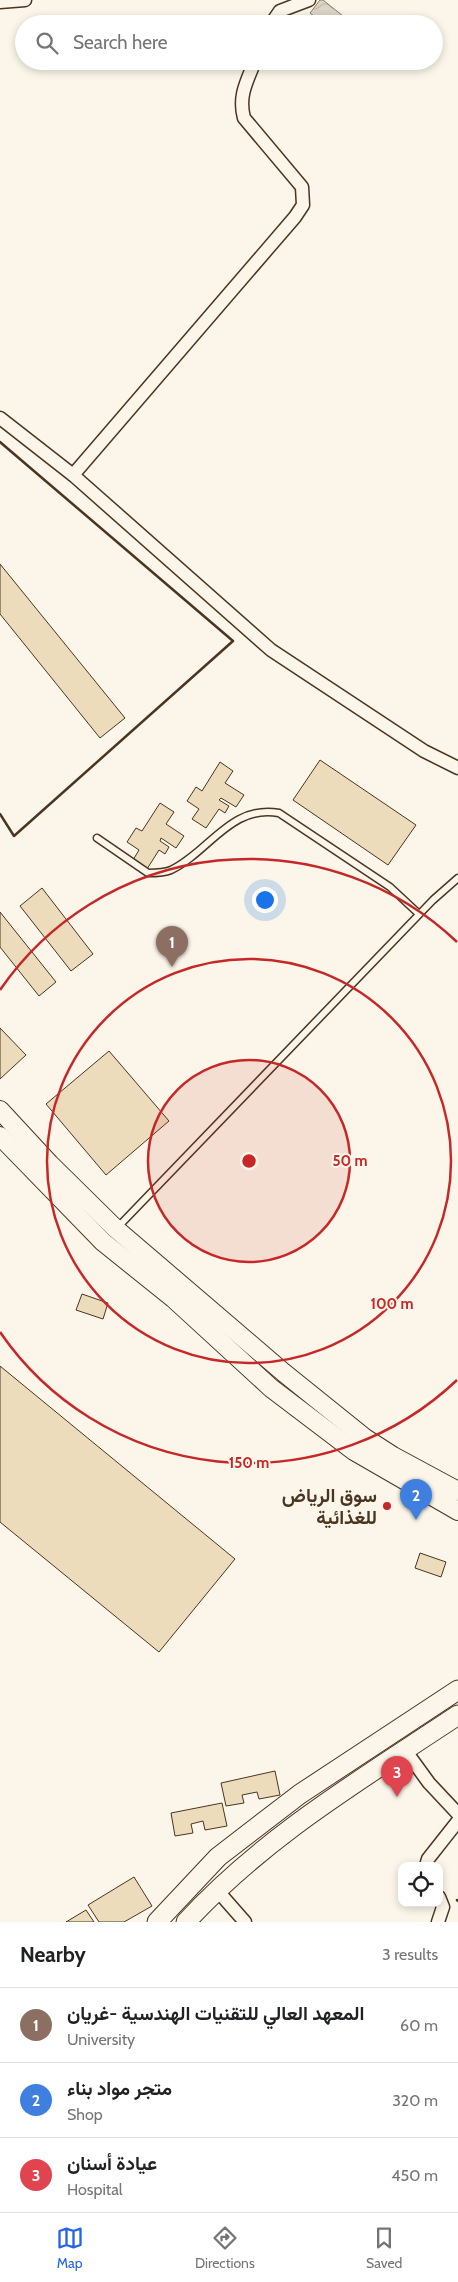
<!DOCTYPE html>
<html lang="en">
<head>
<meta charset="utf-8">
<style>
	:root { --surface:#fff; --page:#f2f2f2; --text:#202124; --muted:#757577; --line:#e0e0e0; --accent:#2563eb }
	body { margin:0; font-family:Cabin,Vazirmatn,sans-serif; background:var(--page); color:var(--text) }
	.controls { position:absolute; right:15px; bottom:15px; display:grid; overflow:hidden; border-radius:10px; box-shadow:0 2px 8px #0003 }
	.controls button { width:45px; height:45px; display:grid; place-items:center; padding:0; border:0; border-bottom:1px solid var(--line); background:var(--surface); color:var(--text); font:25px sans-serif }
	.you { position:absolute; left:264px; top:899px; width:18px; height:18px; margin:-12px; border:4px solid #fff; border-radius:50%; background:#1a73e8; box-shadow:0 0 0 8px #1a73e833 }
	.badge { display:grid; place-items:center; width:32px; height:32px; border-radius:50%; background:var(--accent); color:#fff; font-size:16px; font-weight:700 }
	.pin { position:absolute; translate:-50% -41px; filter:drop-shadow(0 1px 2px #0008) }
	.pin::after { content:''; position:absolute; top:26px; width:18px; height:15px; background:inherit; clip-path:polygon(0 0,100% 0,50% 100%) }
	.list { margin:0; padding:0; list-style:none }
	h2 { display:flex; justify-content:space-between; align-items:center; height:65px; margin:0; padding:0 20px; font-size:21px }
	h2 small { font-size:16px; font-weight:400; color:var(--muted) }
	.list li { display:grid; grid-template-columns:32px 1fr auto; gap:15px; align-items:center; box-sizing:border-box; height:75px; padding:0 20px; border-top:1px solid var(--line) }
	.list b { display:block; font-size:19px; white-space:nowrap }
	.list p { margin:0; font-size:16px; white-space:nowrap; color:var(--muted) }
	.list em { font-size:16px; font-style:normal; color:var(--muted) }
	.icon { flex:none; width:28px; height:28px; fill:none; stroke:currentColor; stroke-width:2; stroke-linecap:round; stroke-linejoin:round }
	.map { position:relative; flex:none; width:458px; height:1922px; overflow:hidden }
	.search { position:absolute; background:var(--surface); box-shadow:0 2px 8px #0003; left:15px; right:15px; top:15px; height:55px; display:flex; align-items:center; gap:12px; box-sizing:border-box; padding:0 18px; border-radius:28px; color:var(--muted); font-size:19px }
	.sheet { height:290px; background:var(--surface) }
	nav { display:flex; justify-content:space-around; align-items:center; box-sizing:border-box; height:70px; border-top:1px solid var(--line); background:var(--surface); font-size:14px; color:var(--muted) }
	nav a { display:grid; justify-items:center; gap:2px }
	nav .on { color:var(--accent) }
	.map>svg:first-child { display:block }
	.water { fill:url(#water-waves); stroke:#887966 }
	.building { fill:#ecdcbc; stroke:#4a3520 }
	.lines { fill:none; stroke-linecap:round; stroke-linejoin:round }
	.service-casing { stroke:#4a3520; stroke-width:9 }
	.minor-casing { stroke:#4a3520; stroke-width:15 }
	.secondary-casing { stroke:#4a3520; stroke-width:20 }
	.primary-casing { stroke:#4a3520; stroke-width:21 }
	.service { stroke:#fbf6e9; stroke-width:6 }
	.minor { stroke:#fbf6e9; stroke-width:12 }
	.secondary { stroke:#fbf6e9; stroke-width:18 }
	.primary { stroke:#fbf6e9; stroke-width:19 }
	.wall { stroke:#4a3520; stroke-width:2.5 }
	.ring { fill:none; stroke:#c62828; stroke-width:2.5 }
	.poi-dot { fill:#c62828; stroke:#fbf6e9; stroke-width:2 }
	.labels { text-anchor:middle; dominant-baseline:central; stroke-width:4; stroke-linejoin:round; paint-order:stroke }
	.poi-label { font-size:19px; font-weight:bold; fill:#4a3520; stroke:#fbf6e9; text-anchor:end }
	.centre { fill:#c62828; stroke:#fbf6e9; stroke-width:2.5 }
	.ring-label { font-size:15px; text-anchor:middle; font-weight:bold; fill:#c62828; stroke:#fbf6e9; stroke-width:4; stroke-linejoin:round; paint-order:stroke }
</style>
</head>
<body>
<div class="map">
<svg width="458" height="1922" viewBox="0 0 458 1922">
	<defs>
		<pattern id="water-waves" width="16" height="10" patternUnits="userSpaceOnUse" patternTransform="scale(1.25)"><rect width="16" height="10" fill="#dcd4c6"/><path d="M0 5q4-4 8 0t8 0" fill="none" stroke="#beb7aa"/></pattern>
	</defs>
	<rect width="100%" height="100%" fill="#fbf6e9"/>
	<polygon class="water" points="320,0 323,0 353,24 324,24 310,13"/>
	<g class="building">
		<polygon points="0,564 125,718 100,738 0,614"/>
		<polygon points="320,760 416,825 388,865 293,800"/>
		<polygon points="220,762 233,771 225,783 244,795 236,807 221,798 219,800 229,806 225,813 219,809 206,828 192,819 199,809 187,801 196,787 202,791"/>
		<polygon points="160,803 174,812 166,824 184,836 176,848 161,838 160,841 169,847 165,854 159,850 147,869 133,860 139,850 127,842 136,828 142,831"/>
		<polygon points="42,888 93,954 71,971 20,906"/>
		<polygon points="0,912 56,982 39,996 0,947"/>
		<polygon points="0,1028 26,1055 0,1079"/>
		<polygon points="109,1051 169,1121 106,1175 46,1104"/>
		<polygon points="82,1294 108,1303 103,1319 76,1310"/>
		<polygon points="0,1366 235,1559 159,1652 0,1522"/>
		<polygon points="420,1553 446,1562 441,1577 415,1568"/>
		<polygon points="275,1771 280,1795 259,1799 257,1792 242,1795 244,1803 226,1806 221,1783"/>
		<polygon points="222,1803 227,1826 205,1830 203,1821 191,1824 193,1833 175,1836 171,1813"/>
		<polygon points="134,1877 152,1906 124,1922 99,1922 88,1905"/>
		<polygon points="86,1910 94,1922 66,1922"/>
	</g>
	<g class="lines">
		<g class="service-casing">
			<g id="service">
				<path d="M97 838 148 873C155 873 164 873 171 870 209 852 231 804 279 813L390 887 419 914"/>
				<polyline points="116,1229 433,900 458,878"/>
			</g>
		</g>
		<g class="minor-casing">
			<g id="minor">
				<polyline points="0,2 25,0"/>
				<polyline points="271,24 280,11 309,0"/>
				<polyline points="0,418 73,475 271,650 424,751 458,768"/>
				<path d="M73 475 295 217 303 205 302 187 244 118C238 96 247 81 255 61"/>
				<polyline points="405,1750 429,1783 458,1814"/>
				<polyline points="426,1866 428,1859 458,1821"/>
				<polyline points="216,1889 245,1922"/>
				<polyline points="438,1922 443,1907 439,1897"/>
			</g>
		</g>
		<g class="secondary-casing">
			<g id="secondary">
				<polyline points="0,1110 50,1164 116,1229 283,1372 365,1438 393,1456 458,1491"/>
				<polyline points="0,1136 103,1242 174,1299 271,1388 354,1451 458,1511"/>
			</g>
		</g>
		<g class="primary-casing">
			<g id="primary">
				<polyline points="157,1922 218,1857 300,1794 458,1690"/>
				<path d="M186 1922C265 1836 362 1779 458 1715"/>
			</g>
		</g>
		<use href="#service" class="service"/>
		<use href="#minor" class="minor"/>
		<use href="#secondary" class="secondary"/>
		<use href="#primary" class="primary"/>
		<g class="wall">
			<polyline points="0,442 233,641 14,836 0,814"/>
			<polyline points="457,1900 458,1901"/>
		</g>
	</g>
	<circle cx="249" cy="1161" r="101" fill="#c62828" fill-opacity=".12"/>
	<g class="ring">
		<circle cx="249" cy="1161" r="101"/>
		<circle cx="249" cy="1161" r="202"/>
		<path d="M457 1380A302 302 0 0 1 0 1332M0 990A302 302 0 0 1 457 942"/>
	</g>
	<circle class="poi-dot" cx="387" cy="1506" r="5"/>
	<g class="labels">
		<g class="poi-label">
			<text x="377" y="1495">سوق الرياض<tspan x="377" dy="22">للغذائية</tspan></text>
		</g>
	</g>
	<circle cx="249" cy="1161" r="8" class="centre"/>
	<g class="ring-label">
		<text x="350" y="1166">50 m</text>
		<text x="392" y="1309">100 m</text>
		<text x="249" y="1468">150 m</text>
	</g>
</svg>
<div class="controls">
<button><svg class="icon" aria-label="locate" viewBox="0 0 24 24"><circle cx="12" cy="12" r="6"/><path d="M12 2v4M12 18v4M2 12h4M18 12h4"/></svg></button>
</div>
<div class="you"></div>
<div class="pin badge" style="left:172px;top:967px;background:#8d6e63">1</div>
<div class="pin badge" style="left:416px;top:1520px;background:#3f7fe0">2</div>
<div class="pin badge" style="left:397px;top:1797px;background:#e0444e">3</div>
<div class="search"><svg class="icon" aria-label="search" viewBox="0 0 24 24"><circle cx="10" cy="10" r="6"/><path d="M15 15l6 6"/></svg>Search here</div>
</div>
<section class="sheet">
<h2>Nearby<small>3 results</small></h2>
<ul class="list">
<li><span class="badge" style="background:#8d6e63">1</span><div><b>المعهد العالي للتقنيات الهندسية -غريان</b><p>University</p></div><em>60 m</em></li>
<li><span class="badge" style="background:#3f7fe0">2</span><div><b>متجر مواد بناء</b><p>Shop</p></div><em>320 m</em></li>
<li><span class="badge" style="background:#e0444e">3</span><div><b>عيادة أسنان</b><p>Hospital</p></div><em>450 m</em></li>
</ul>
</section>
<nav>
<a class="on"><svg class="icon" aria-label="map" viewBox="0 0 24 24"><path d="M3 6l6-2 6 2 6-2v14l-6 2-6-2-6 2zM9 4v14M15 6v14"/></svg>Map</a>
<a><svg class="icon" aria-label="directions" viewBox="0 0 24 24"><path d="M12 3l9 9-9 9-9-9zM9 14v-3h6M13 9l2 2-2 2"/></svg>Directions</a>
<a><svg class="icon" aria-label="saved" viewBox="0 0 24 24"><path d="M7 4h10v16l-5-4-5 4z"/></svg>Saved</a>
</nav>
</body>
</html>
